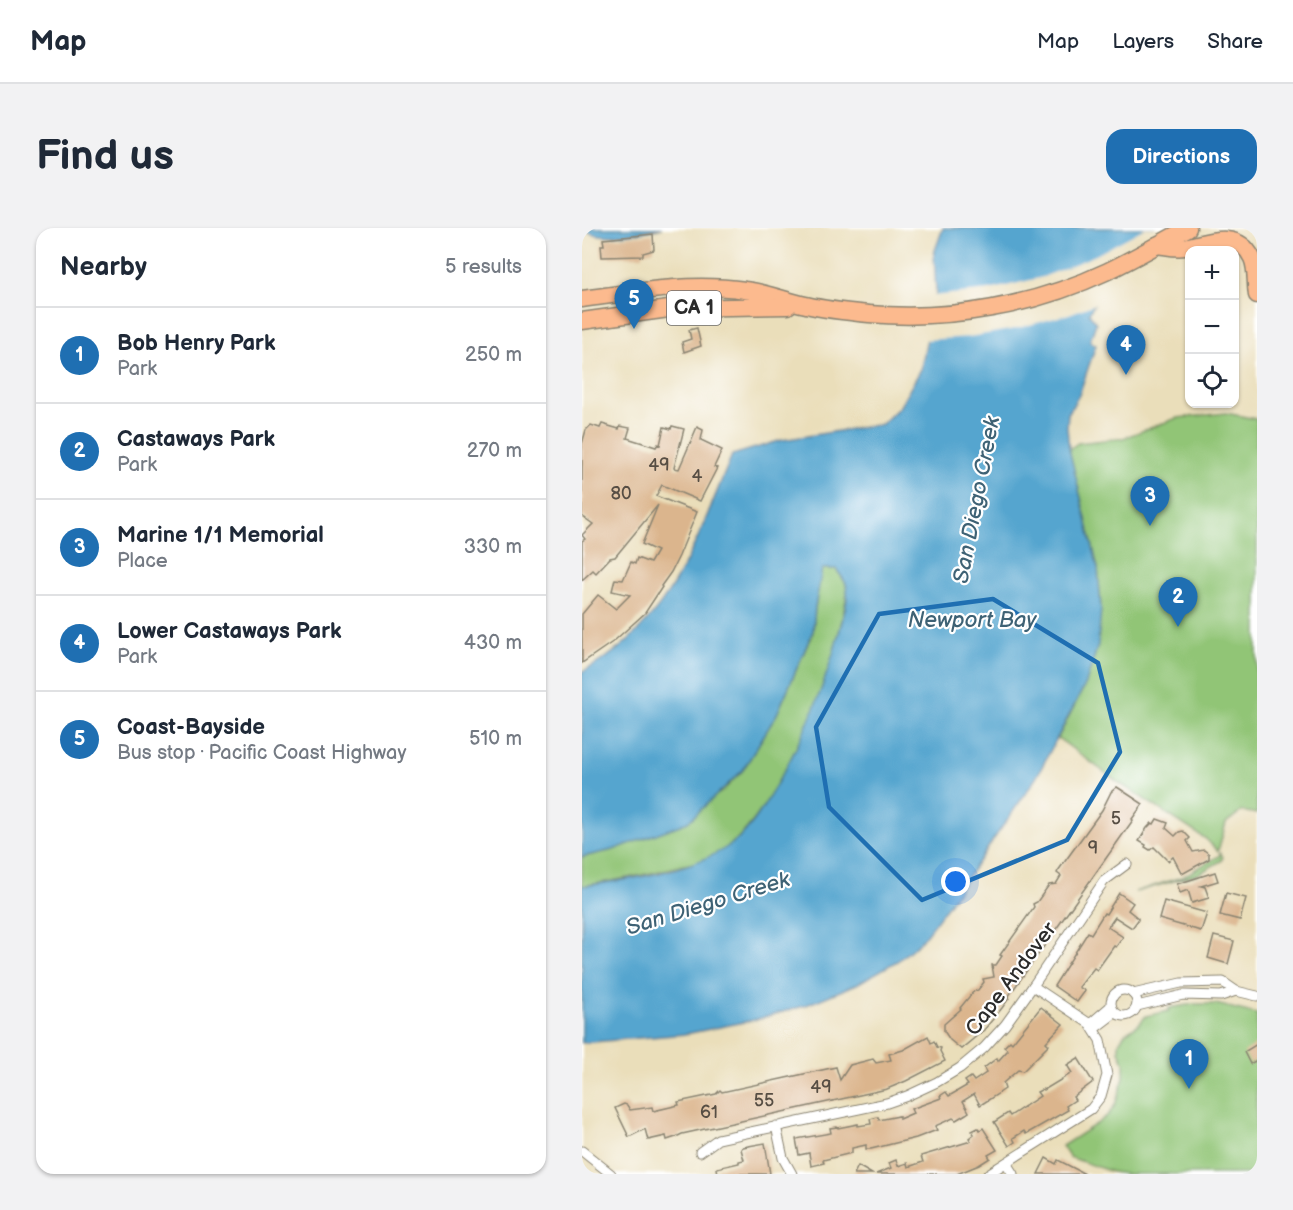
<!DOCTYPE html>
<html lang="en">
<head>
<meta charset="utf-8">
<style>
	:root { --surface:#fff; --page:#f2f2f3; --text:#1f2937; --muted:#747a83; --line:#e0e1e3; --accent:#1f6fb2 }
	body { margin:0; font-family:"Balsamiq Sans",sans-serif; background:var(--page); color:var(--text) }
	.controls { position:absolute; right:18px; top:18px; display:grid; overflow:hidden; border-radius:12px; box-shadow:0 2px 4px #0004 }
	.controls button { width:54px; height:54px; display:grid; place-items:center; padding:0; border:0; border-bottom:2px solid var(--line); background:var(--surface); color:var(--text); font:30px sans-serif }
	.you { position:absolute; left:374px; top:654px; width:21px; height:21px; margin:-15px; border:4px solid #fff; border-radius:50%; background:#1a73e8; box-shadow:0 0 0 9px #1a73e833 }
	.badge { display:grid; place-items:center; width:39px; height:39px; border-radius:50%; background:var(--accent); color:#fff; font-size:20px; font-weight:700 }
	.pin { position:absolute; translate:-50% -50px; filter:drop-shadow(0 2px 3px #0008) }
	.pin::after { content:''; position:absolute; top:32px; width:21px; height:18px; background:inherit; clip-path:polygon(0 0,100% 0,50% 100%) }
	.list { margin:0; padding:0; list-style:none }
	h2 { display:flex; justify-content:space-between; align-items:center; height:78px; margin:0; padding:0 24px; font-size:26px }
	h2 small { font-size:20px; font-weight:400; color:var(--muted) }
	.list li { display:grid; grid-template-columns:39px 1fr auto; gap:18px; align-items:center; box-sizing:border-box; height:96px; padding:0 24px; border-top:2px solid var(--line) }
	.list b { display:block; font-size:22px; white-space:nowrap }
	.list p { margin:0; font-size:20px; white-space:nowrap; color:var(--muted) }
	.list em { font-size:20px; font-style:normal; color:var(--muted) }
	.icon { flex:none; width:33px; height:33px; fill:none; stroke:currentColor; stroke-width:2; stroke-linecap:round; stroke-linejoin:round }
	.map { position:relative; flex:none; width:675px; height:946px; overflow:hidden; border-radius:18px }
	header { display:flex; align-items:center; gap:36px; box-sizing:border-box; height:84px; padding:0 30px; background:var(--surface); border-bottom:2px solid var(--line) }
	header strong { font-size:28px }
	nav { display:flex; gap:33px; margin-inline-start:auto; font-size:21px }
	.intro { display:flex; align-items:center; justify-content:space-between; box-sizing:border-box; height:144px; padding:0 36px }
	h1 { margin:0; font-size:42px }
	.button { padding:15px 27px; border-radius:18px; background:var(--accent); color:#fff; font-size:21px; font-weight:700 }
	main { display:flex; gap:36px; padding:0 36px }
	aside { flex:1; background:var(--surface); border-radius:18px; box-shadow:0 2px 4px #0004 }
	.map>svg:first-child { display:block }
	.green { fill:#91c576; stroke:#5e7850; stroke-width:1.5 }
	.water { fill:#55a5cf; stroke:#40687d; stroke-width:1.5 }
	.pier { fill:#eadeba }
	.building { fill:#dbb58d }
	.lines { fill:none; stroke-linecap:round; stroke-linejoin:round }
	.street-casing { stroke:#8a8472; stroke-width:11 }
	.highway-casing { stroke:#8a8472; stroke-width:19 }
	.street { stroke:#fff; stroke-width:9 }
	.highway { stroke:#fcba8e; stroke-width:16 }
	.marked { fill:none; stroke:#1f6fb2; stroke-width:4.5; stroke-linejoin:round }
	.labels { text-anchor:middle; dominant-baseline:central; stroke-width:4.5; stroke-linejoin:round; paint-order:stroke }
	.number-label { font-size:18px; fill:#574e44 }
	.shield { fill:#fff; stroke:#6b6b6b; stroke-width:1.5 }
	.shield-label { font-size:20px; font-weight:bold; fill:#2b2b2b }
	.street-label { font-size:21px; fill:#2b2b2b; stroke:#fff }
	.water-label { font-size:22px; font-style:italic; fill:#3e6275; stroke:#fff }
</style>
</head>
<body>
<header>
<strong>Map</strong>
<nav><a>Map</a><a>Layers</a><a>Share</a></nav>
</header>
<div class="intro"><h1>Find us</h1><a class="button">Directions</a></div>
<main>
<aside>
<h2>Nearby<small>5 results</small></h2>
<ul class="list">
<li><span class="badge">1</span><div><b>Bob Henry Park</b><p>Park</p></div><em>250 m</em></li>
<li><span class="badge">2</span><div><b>Castaways Park</b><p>Park</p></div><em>270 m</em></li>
<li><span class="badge">3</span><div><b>Marine 1/1 Memorial</b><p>Place</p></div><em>330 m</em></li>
<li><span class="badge">4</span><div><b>Lower Castaways Park</b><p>Park</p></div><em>430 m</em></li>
<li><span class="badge">5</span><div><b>Coast-Bayside</b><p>Bus stop · Pacific Coast Highway</p></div><em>510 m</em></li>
</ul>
</aside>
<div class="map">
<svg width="675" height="946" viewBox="0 0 675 946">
	<rect width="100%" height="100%" fill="#fff"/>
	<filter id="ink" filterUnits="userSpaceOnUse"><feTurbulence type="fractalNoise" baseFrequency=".0167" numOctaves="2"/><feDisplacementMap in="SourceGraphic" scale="12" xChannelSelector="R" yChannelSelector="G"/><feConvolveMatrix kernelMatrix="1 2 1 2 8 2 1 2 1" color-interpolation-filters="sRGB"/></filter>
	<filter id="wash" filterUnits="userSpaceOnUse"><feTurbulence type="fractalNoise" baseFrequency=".008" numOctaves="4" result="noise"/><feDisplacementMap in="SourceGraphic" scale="24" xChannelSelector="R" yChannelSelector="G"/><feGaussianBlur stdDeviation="1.35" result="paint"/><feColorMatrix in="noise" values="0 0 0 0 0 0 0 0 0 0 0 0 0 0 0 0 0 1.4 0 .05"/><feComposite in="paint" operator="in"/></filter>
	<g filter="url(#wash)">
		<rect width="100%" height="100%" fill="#eadeba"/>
		<g class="green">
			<polygon points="644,185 674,191 675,193 675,586 660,583 644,595 636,623 624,611 537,555 476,510 504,455 519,381 516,340 487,221 496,215 541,210 595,190"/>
			<path d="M240 341H254L264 355 265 366C261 390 255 414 248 437 233 492 180 609 126 631 116 635 105 636 94 639 63 647 32 653 0 658V629L31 622 140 564 161 542 195 486 231 404 233 380Z"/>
			<polygon points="638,625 641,629 639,633 616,646 553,664 600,649 637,628"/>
			<polygon points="612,776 634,776 675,786 674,946 542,946 530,944 487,929 480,918 516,895 527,886 533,877 542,850 542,834 537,823 537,815 543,805 556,797 564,788 587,783 587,780"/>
		</g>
		<g class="water">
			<path d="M0 0H80C60 4 16 15 0 0Z"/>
			<path d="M361 0H571L548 13 507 85 514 95 508 113 514 117 497 167 486 186 485 199 487 221 516 340 519 381 516 417 504 455 454 550 367 676 339 713 317 732 275 756 222 778 172 792 104 806 0 815V658C45 652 110 643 148 617 166 605 179 583 190 564 221 513 243 458 258 401 261 388 268 369 264 356 262 351 257 345 254 341H240L233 379 231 403 195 486 161 542 106 594 31 622 0 629V444C89 398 114 313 150 227L200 212 300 196 318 178 339 141 354 64 352 25Z"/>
		</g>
		<polygon class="pier" points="563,0 574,0 573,3 550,15 516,75 487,86 433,101 387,109 342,112 351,68 408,62 461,49 514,27"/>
		<g id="blocks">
			<g class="building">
				<polygon points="71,6 72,22 61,25 61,28 20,29 19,17 22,17 21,11"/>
				<polygon points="115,100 119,118 102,124 100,114 109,111 107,102"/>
				<polygon points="20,196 37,201 38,198 48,200 45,210 74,219 76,216 78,217 82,199 89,201 90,198 102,201 92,240 97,241 115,199 121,202 119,212 140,222 132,239 135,240 118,273 80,257 74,268 115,284 97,328 89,344 79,358 80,359 63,385 32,413 0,435 0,386 16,367 34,381 48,367 30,363 33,351 41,352 49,334 53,336 55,330 68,335 75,323 60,316 76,277 33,329 28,330 14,345 11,342 0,352 0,313 3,311 0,307 11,296 0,288 0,216 4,202 9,197 18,200"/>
				<polygon points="535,559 561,576 550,591 551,592 426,769 427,770 420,780 402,802 379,821 368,812 362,803 362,796 379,781 378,780 391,764 396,762 402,754 401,751 412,749 410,737 414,737 420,728 418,727 452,679 451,676 455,674 467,657 474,656 479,648 475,645 476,643 520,582 529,564"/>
				<polygon points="575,591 586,595 584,600 593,608 597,604 601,603 608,610 605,613 611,624 622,622 627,626 627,631 600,646 591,629 586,633 572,619 568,622 563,619 564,617 557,613 565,600 570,595 572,596"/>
				<polygon points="633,644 636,653 619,658 623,659 627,670 610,675 606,662 598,665 595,656"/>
				<polygon points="537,665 551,675 546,682 556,690 556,692 550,700 533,689 526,699 541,709 534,719 532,718 515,742 512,740 497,759 503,763 495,774 472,758 506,704 509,706 522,685 524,686"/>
				<polygon points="644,665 664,670 658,692 638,687"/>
				<polygon points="582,673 625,685 619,703 577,691"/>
				<polygon points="632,708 652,713 646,736 626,730"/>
				<polygon points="459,779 481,796 464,814 467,817 441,843 436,842 421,855 423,861 417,865 400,876 398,877 392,866 381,873 387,884 384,886 374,892 371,890 353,898 355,902 334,910 289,921 284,921 284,917 270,920 270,925 241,932 242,935 229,938 227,925 217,927 214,911 249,905 248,900 255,899 256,900 276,896 276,898 289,896 288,891 296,889 297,892 317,888 317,891 331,885 329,881 359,870 358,868 364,864 367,868 386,857 383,853 389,849 392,853 404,845 402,840 415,830 416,833 426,822 422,819 428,813 430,815"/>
				<polygon points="346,808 349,815 352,813 355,819 359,820 358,823 363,833 324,853 305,861 100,906 94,909 85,912 84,908 66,912 63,901 47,909 33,880 42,876 45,877 48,882 70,879 71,883 97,877 96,874 134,866 138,862 140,864 254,839 258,852 268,837 291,831 294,835 309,832 307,826 321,822"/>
				<polygon points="675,816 675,832 668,836 662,824"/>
				<polygon points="496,830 511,854 491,869 493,872 484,878 486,882 444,906 442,903 431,910 433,914 427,918 412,894 426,885 428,888 458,868 455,864 461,861 462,862 490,845 485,837"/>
				<polygon points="396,900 398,902 401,900 415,922 406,927 408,930 397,937 375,946 294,946 309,940 307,935 314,932 316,938 325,935 326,939 341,934 339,928 389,913 387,910 392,906 390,903"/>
				<polygon points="183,915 188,946 136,946 135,940 157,935 157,933 162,932 159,921 161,919"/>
				<polygon points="464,930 474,936 476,932 503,946 456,946"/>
				<polygon points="276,938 290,946 272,946"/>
			</g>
		</g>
	</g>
	<g filter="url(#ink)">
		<use href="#blocks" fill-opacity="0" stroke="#8a8472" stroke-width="1.5"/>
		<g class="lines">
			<g class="street-casing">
				<g id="street">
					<circle cx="542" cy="775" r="13"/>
					<polyline points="551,766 599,755 641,754 654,763 675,768"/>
					<polyline points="555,778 601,767 639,768 654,763"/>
					<polyline points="508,796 529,778"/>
					<polyline points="512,801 533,785"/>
					<polyline points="194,898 201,930 210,946"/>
					<polyline points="0,923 29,946"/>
					<polyline points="118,924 136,911 305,875 325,868 355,854 378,840 402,820 423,797 451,758 522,653 545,636"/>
					<polyline points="424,935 431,946"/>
					<polyline points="406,946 509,881 519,868 525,847 518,812 508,796 451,758"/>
				</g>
			</g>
			<g class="highway-casing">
				<g id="highway">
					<path d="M575 17C584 18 594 21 603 19 625 14 656 1 670 30 675 41 673 56 675 67"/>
					<path d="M0 71C54 64 108 54 163 62 183 64 204 73 224 77 245 82 266 84 287 86 368 93 452 78 526 43 553 30 579 15 606 0"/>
					<polyline points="0,93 94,80 206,78"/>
				</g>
			</g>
			<use href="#street" class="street"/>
			<use href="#highway" class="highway"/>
		</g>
	</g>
	<path class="marked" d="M411 371 516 435 538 524 485 612 340 672 247 579 234 499 297 386Z"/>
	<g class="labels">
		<g class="number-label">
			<text x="77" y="237">49</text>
			<text x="115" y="248">4</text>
			<text x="39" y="265">80</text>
			<text x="534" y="590">5</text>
			<text x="511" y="620">9</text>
			<text x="239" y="859">49</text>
			<text x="182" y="872">55</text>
			<text x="127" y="884">61</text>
		</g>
		<rect class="shield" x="85" y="63" width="54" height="34" rx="4.5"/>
		<g class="shield-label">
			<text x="112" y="80">CA 1</text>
		</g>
		<g class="street-label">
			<text transform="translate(429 751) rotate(-53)">Cape Andover</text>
		</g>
		<g class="water-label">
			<text transform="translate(395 272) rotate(-79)">San Diego Creek</text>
			<text x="390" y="392">Newport Bay</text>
			<text transform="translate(126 676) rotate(-17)">San Diego Creek</text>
		</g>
	</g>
</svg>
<div class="controls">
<button>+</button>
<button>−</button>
<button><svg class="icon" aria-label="locate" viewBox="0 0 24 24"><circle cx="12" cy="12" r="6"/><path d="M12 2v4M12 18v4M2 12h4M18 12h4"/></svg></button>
</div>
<div class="you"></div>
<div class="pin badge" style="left:607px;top:861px">1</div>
<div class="pin badge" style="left:596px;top:399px">2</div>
<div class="pin badge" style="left:568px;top:298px">3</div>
<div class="pin badge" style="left:544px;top:147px">4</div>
<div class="pin badge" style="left:52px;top:101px">5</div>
</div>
</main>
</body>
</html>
